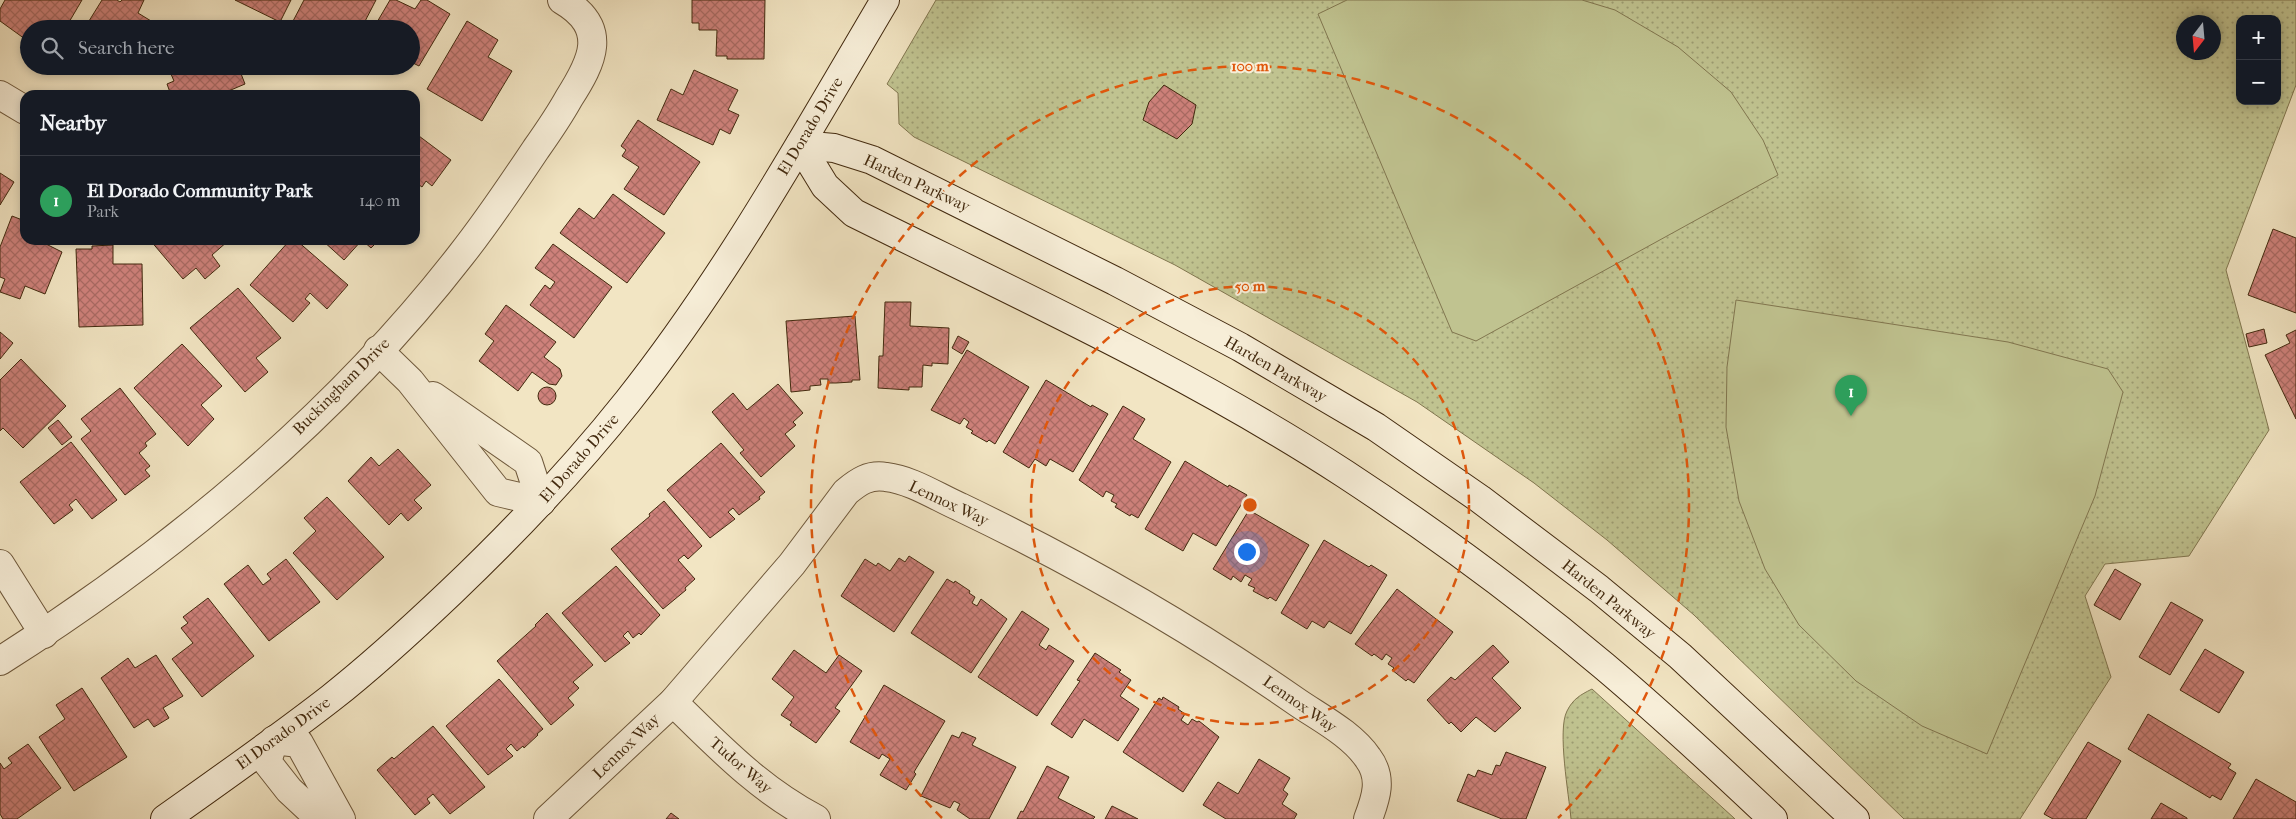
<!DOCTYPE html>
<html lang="en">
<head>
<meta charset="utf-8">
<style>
	:root { --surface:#171b24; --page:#20242c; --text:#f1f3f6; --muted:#9ea1a6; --line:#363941; --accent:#c59692 }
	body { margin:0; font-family:"IM FELL French Canon",serif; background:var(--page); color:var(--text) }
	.controls { position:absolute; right:15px; top:15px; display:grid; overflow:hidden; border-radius:10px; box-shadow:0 2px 8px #0003 }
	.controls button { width:45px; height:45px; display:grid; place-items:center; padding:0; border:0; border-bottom:1px solid var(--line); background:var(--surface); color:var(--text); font:25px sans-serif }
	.compass { position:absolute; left:2176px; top:15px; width:45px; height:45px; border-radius:50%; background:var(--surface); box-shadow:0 2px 8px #0003; rotate:196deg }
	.you { position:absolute; left:1246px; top:551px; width:18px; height:18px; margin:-12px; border:4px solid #fff; border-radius:50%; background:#1a73e8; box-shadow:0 0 0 8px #1a73e833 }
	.badge { display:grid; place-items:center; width:32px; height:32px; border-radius:50%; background:var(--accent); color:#fff; font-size:16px; font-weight:700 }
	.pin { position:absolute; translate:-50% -41px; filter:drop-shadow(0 1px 2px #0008) }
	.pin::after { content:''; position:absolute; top:26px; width:18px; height:15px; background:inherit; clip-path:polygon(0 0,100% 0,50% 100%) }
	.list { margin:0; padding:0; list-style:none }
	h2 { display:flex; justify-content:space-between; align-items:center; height:65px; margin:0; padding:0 20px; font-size:21px }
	h2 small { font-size:16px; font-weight:400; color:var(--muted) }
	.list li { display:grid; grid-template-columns:32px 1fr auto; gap:15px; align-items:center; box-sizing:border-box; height:90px; padding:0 20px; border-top:1px solid var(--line) }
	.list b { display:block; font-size:19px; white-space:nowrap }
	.list p { margin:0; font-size:16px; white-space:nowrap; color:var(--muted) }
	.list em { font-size:16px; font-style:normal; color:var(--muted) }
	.icon { flex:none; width:28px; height:28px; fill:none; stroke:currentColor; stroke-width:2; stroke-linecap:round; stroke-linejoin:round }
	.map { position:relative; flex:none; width:2296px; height:819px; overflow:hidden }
	.search { position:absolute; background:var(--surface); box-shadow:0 2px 8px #0003; left:20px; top:20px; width:400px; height:55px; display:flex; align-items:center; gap:12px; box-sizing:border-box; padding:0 18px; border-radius:28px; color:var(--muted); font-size:19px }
	.panel { position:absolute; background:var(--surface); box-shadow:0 2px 8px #0003; left:20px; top:90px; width:400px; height:155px; border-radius:15px }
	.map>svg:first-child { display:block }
	.park { fill:url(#park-dots); stroke:#81764f; fill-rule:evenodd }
	.garden { fill:#c0c390; stroke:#81764f }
	.building { fill:url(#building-cross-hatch); stroke:#42290e }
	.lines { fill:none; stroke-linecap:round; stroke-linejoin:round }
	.street-casing { stroke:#6e583b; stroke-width:30 }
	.secondary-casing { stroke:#42290e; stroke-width:30 }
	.street { stroke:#f7eed8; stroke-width:28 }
	.secondary { stroke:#f7eed8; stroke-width:28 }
	.ring { fill:none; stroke:#e0570c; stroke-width:2.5; stroke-dasharray:9 6 }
	.labels { text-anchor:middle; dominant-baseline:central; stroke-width:4; stroke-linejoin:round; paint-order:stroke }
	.street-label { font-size:16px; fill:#42290e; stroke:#f7eed8 }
	.centre { fill:#e0570c; stroke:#f7eed8; stroke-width:2.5 }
	.ring-label { font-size:15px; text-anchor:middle; font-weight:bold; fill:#e0570c; stroke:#f7eed8; stroke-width:4; stroke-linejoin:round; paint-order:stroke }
</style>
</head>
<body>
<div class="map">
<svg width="2296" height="819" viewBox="0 0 2296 819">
	<defs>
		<pattern id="park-dots" width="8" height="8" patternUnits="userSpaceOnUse" patternTransform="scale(1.25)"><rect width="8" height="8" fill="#c0c390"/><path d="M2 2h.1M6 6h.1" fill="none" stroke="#9e9e74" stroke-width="1.8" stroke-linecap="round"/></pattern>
		<pattern id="building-cross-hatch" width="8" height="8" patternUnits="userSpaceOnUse" patternTransform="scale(1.25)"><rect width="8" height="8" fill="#ce817b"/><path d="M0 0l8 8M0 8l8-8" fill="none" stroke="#a96a63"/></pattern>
	</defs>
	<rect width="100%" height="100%" fill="#f2e5c3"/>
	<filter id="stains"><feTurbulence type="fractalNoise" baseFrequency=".004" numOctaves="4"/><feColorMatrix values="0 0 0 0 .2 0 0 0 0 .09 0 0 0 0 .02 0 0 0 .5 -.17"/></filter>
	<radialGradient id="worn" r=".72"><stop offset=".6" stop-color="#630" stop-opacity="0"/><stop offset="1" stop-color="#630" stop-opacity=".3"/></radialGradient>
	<g class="park">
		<path d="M936 0H2296V85L2226 270 2269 430 2189 556 2105 564 2085 596 2111 677 2020 819H1904L1694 615 1607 540 1534 483 1417 402 1175 265 914 137 899 124 898 93 887 84ZM2240 19H2277V101H2240ZM2184 22H2214V52H2184Z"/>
		<path d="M1592 689 1734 818 1735 819H1571C1569 795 1557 730 1567 711 1573 699 1580 695 1592 689Z"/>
	</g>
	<g class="garden">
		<polygon points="1347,0 1582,0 1615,10 1678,47 1731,92 1763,140 1778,175 1476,341 1452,332 1318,14"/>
		<polygon points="1736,300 2008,342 2108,369 2123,392 2095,496 1987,754 1922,726 1856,681 1799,625 1765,569 1739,501 1726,427 1727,367"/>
	</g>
	<g class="building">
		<polygon points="5,0 82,0 65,29 44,29 35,23 31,29 29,29 25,39 0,21 0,9"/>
		<polygon points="102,0 117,0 120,2 122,0 144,0 138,13 156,24 154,29 84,29"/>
		<polygon points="235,0 291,0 280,22"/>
		<polygon points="304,0 376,0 361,29 303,29 292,23"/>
		<polygon points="390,0 396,0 415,9 421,0 427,0 450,14 419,66 411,62 411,29 373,29"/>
		<polygon points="692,0 765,0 764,59 727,59 727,56 716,56 717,30 699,30 699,23 692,23"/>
		<polygon points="467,21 498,40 488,57 512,71 482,121 427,89"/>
		<polygon points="185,66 238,66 245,84 219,95 171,95 167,84 174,81 171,74"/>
		<polygon points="694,70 738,90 728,110 739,115 730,134 720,129 713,145 657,120 671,89 683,95"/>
		<polygon points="1164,85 1196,105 1192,124 1177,139 1143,120 1149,102"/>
		<polygon points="638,120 700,162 664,215 624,189 639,167 622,156 626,150 621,146"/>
		<polygon points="415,133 451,160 432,186 426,181 422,187 415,182"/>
		<polygon points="0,173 14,182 0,205"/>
		<polygon points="613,194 665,233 627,283 560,233 579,208 594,219"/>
		<polygon points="12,216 25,221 25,240 38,240 62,252 45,294 25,286 20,299 0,292 5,279 0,277 0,247"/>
		<polygon points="2273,229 2296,238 2296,313 2248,295"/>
		<polygon points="150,240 227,240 228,241 212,255 220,266 205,279 196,268 183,279"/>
		<polygon points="290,240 296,240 348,285 327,309 310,293 305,299 310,303 293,322 250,285"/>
		<polygon points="322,240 362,240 344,260"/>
		<polygon points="362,240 379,240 371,248"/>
		<polygon points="553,244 612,287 574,338 530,305 545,285 550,289 555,282 535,268"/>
		<polygon points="113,245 113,264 142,264 143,325 79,327 76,249 92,249 92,246"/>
		<polygon points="238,288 281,338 256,358 268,372 245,392 190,328"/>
		<polygon points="885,302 911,302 910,326 949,328 948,364 932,363 932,366 923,365 922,387 909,387 909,390 878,388 879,356 883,356"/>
		<polygon points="506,305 556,342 544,357 560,369 562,376 556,385 549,384 532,372 518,391 479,361 494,341 485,334"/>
		<polygon points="855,316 860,380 852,380 852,382 836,383 828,383 828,379 820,379 821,385 810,386 810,390 791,392 786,321"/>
		<polygon points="2264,329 2267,343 2249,347 2246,334"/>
		<polygon points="2296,330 2296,419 2265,355 2290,343 2286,335"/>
		<polygon points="0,332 13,343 0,359"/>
		<polygon points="958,336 969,342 962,354 952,348"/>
		<polygon points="182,344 222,386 201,405 214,419 188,446 134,388"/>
		<polygon points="967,350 1029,387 995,444 989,440 987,442 971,433 973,431 966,427 969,422 964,418 960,424 931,410"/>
		<polygon points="21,359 66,406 23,448 3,428 0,431 0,380"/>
		<polygon points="1046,380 1091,407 1092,405 1108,414 1073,472 1050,459 1046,466 1035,459 1029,468 1003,452"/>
		<polygon points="778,384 803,413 793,422 796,425 785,434 795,446 761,477 740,453 744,450 712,412 733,393 747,410"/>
		<circle cx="547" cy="396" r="9"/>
		<polygon points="120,388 156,434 145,443 147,446 139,453 150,466 145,470 150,476 125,495 81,439 91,431 81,419"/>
		<polygon points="1123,406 1145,419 1133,439 1171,462 1138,518 1131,514 1130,516 1115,507 1117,504 1111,501 1114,495 1106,491 1103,497 1079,480"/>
		<polygon points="58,420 72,437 62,445 48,428"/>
		<polygon points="71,442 117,500 92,519 76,499 69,505 73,510 54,524 20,482"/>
		<polygon points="721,443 765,492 759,497 760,499 739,515 733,508 728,512 735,519 710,538 667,490"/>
		<polygon points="398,449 431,485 414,500 422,508 408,521 401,513 389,525 348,481 371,457 379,466"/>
		<polygon points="1185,461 1228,487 1229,485 1247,495 1216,546 1193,533 1183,551 1145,529"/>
		<polygon points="327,497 384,557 337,600 293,553 316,531 304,518"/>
		<polygon points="664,501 702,546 688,559 684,555 678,560 695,579 685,588 686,590 663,609 611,549 650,516 649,514"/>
		<polygon points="1249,510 1309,545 1276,601 1270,597 1268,599 1253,591 1255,588 1248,585 1252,579 1245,575 1241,582 1233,576 1231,580 1213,569"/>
		<polygon points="1324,540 1369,567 1371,565 1387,575 1351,634 1329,621 1324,628 1312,621 1307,629 1281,613"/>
		<polygon points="909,556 934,572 894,632 841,596 865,559 876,566 878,563 890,571 899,558 905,562"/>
		<polygon points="286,559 320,602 269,641 224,584 248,565 263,585 271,579 267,574"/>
		<polygon points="616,566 660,615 641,635 639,633 633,638 628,631 623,636 630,643 605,662 562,613"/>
		<polygon points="2115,569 2141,584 2120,620 2094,605"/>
		<polygon points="947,579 954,583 955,581 970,591 969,593 975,597 972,603 977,606 981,599 1007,619 971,673 911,633"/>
		<polygon points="1397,589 1453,632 1414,683 1408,679 1406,681 1392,670 1394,668 1388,664 1392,658 1386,654 1382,660 1374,654 1372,656 1355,644"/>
		<polygon points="208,598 254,656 202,697 172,659 193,643 181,628 188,623 183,617"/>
		<polygon points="2171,602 2203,620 2170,675 2139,657"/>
		<polygon points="1022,611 1049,629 1039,645 1046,650 1049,645 1074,661 1037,716 978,677"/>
		<polygon points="547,613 593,665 573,682 579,688 568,698 574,705 551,725 497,661 536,626 535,625"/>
		<polygon points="1493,645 1509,662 1492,678 1521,708 1495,732 1476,717 1461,732 1451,722 1449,724 1427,700 1451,677 1455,680"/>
		<polygon points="2205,649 2244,672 2219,713 2180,690"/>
		<polygon points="794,650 826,673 839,655 862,671 835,708 840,711 816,743 790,725 792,722 781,715 794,697 772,679"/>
		<polygon points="1095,653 1121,670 1119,672 1131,680 1120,696 1139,709 1118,741 1084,719 1072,738 1051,724 1080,681 1077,680"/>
		<polygon points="156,655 183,696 163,708 169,718 154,727 148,719 134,728 101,678 128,658 135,668"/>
		<polygon points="499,679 543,729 537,734 538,735 524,748 523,746 517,751 511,744 506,749 513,756 488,775 446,726"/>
		<polygon points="884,685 945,721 914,772 916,774 906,790 880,775 890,759 882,754 879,759 850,742"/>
		<polygon points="82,688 127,757 74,791 39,737 65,719 56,705"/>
		<polygon points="1163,697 1179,707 1178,709 1185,714 1181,720 1188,725 1192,719 1197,722 1199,721 1219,737 1183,792 1123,752 1159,698 1162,700"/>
		<polygon points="2148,714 2231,764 2228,768 2236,773 2221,800 2212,795 2210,798 2128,749"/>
		<polygon points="433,726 485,787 450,814 433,794 427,799 430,803 415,815 377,770 392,757 394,759"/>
		<polygon points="962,732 976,738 972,745 1016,767 989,819 970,819 957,810 960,804 954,801 950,808 921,796 952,735 959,738"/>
		<polygon points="2088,742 2121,761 2086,819 2053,819 2044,814"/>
		<polygon points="28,744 61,788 17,819 3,819 0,814 0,763 4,769 12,763 8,758"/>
		<polygon points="1506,752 1546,767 1526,819 1502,819 1457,801 1468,774 1475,777 1478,770 1492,775 1496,765 1500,766"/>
		<polygon points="1259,759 1290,778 1283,790 1288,794 1282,804 1297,814 1294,819 1226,819 1203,805 1218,782 1238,794"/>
		<polygon points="1047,766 1069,777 1058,798 1095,817 1093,819 1017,819 1021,811 1023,812"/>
		<polygon points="2256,779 2296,802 2296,819 2233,819"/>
		<polygon points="2161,803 2187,818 2187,819 2151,819"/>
		<polygon points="1112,806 1138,819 1105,819"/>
		<polygon points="671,813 679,819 666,819"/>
	</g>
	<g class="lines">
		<g class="street-casing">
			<g id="street">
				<polyline points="0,95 25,110"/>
				<polyline points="378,350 410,381 498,492 541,502"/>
				<polyline points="433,396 528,462 541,502"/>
				<polyline points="0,564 44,634"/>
				<path d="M0 661C171 553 337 415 461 255 488 221 512 185 536 149 548 132 559 116 569 98 592 62 610 28 562 0"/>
				<path d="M673 702C719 747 759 789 816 819"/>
				<polyline points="320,819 289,790 267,762 274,740 299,743 341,819"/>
				<path d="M548 819 673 702 792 564 846 492C858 482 869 474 886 477 912 480 937 497 960 507 1075 562 1189 627 1294 700 1318 717 1351 733 1368 758 1383 778 1376 798 1368 819"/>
			</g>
		</g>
		<g class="secondary-casing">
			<g id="secondary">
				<polyline points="800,145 834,148 872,160 1115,281 1240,347 1376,427 1480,499 1599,589 1680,656 1855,819"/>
				<path d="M800 145 825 186 854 213C1019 295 1190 373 1345 474 1435 533 1522 597 1604 666 1662 715 1718 767 1773 819"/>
				<path d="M165 819C220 780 277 740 331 698 373 665 412 629 451 592 514 532 574 469 628 401 727 276 804 137 885 0"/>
			</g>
		</g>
		<use href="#street" class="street"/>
		<use href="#secondary" class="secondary"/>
	</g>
	<g class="ring">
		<circle cx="1250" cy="505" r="219"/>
		<path d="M942 818A439 439 0 1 1 1558 818"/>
	</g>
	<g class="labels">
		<g class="street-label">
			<text transform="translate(810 126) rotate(-59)">El Dorado Drive</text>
			<text transform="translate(917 183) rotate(25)">Harden Parkway</text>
			<text transform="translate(1276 369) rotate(30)">Harden Parkway</text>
			<text transform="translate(341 386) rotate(-45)">Buckingham Drive</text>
			<text transform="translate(579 458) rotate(-49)">El Dorado Drive</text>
			<text transform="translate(949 503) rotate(25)">Lennox Way</text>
			<text transform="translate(1609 599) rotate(39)">Harden Parkway</text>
			<text transform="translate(1300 704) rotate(35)">Lennox Way</text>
			<text transform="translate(283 733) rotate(-36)">El Dorado Drive</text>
			<text transform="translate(626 746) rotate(-44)">Lennox Way</text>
			<text transform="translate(741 765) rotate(41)">Tudor Way</text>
		</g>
	</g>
	<circle cx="1250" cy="505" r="8" class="centre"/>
	<g class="ring-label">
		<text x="1250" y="71">100 m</text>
		<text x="1250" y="291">50 m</text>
	</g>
	<rect width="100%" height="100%" filter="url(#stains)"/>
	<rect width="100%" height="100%" fill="url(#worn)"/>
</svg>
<div class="controls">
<button>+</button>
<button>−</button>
</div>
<svg class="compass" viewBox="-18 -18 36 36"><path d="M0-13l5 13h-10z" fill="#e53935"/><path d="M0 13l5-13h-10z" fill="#9ea1a6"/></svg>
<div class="you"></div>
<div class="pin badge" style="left:1851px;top:416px;background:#2e9e5b">1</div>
<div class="search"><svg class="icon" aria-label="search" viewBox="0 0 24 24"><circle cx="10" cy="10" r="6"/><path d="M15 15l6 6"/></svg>Search here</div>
<section class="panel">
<h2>Nearby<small></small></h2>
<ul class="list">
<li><span class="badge" style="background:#2e9e5b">1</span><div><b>El Dorado Community Park</b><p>Park</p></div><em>140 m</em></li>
</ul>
</section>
</div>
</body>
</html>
